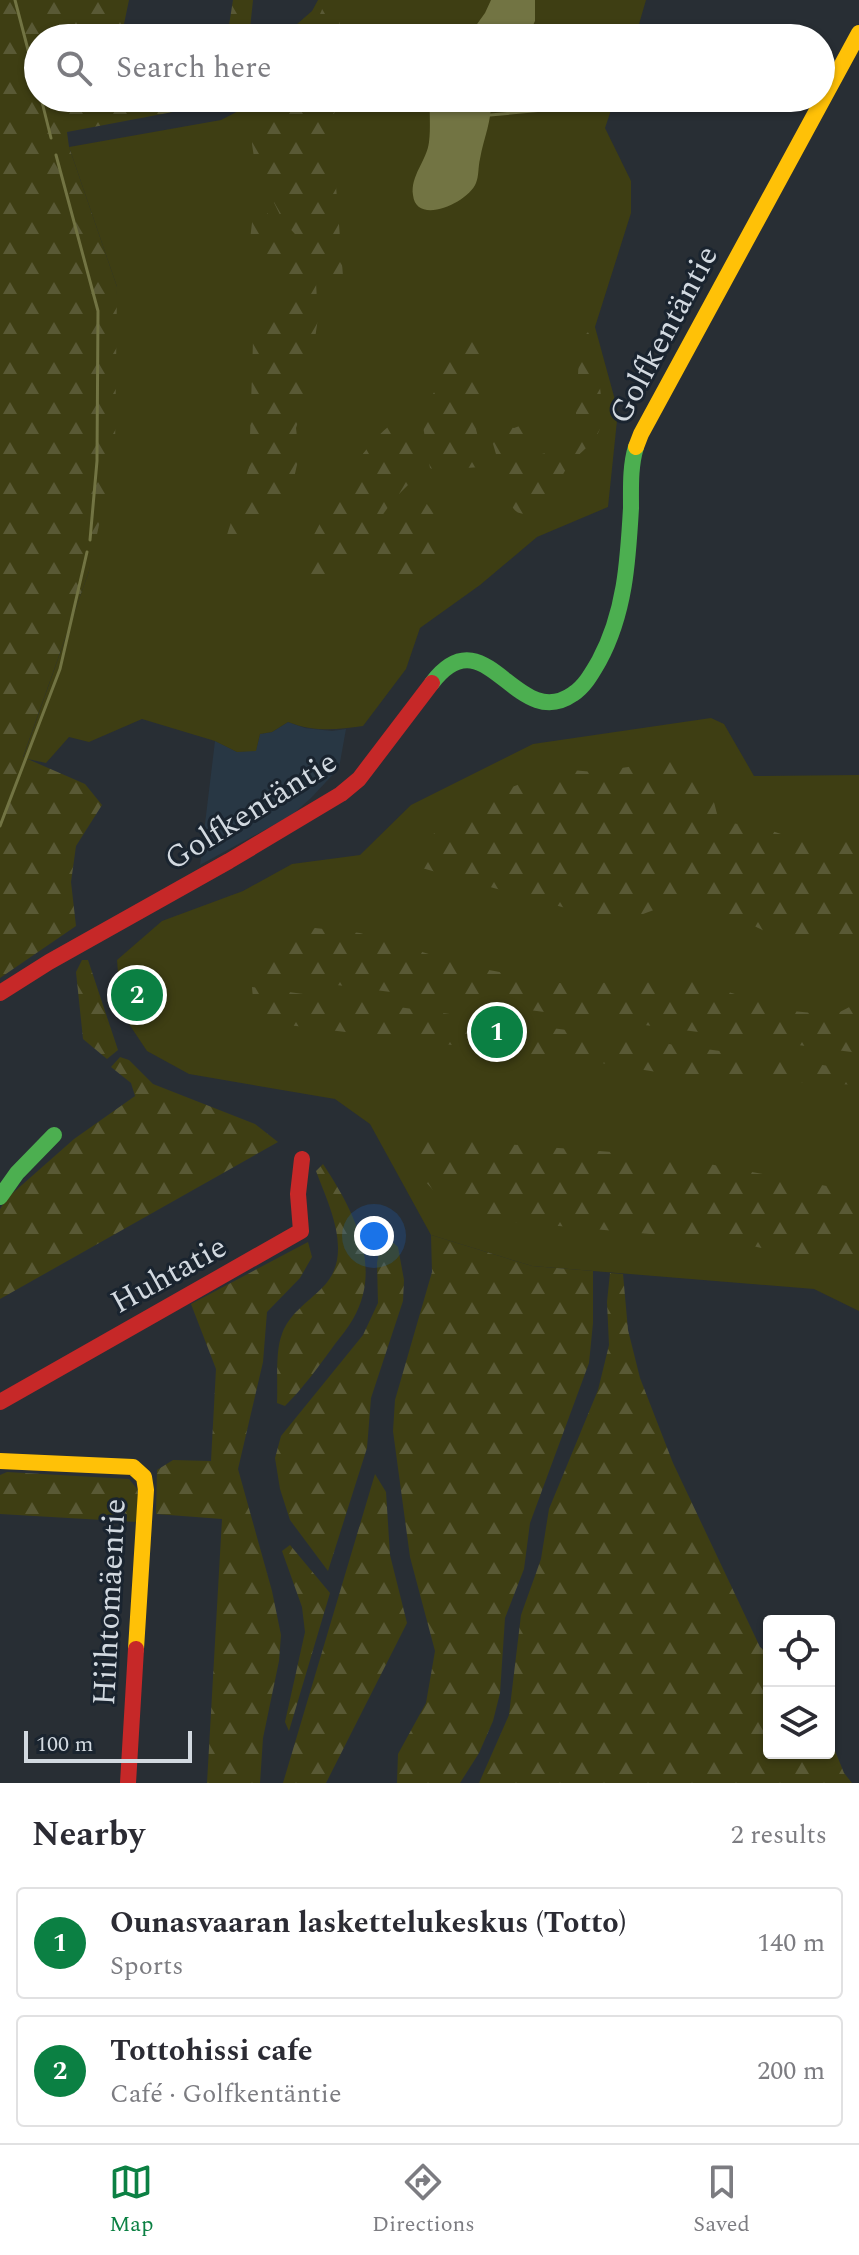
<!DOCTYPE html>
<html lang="en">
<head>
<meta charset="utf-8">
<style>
	:root { --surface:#fff; --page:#f2f2f3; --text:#2b2b33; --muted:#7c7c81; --line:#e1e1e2; --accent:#0b8043 }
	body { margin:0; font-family:Spectral,serif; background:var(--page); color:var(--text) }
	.controls { position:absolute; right:24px; bottom:24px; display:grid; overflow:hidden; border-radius:8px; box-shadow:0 2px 6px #0004 }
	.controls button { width:72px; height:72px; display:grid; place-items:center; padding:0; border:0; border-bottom:2px solid var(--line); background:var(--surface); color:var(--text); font:40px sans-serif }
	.scale { position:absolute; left:24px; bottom:20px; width:168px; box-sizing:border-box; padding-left:8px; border:4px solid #d2d9e0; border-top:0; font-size:22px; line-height:28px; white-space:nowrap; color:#d2d9e0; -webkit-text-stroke:6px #1a242f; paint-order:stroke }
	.you { position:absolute; left:374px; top:1236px; width:28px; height:28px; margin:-20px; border:6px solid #fff; border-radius:50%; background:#1a73e8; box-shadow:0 0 0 12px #1a73e833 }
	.badge { display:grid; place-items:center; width:52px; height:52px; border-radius:50%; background:var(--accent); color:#fff; font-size:26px; font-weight:700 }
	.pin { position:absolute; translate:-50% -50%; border:4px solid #fff; box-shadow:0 2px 8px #0006 }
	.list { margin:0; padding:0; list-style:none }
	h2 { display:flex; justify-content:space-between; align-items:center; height:104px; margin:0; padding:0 32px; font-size:34px }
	h2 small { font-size:26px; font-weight:400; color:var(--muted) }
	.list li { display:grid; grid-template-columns:52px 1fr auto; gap:24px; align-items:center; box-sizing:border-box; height:112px; margin:0 16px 16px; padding:0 16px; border:2px solid var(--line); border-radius:8px }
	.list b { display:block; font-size:30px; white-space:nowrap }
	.list p { margin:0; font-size:26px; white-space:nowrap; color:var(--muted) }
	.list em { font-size:26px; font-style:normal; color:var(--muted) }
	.icon { flex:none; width:44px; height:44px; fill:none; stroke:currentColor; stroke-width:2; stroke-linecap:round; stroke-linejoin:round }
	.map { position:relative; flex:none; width:859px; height:1783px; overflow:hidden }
	.search { position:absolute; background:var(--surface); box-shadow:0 2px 6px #0004; left:24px; right:24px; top:24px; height:88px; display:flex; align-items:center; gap:20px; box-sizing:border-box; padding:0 28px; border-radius:44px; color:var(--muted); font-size:30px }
	.sheet { height:360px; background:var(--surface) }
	nav { display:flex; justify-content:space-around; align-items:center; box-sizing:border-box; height:112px; border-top:2px solid var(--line); background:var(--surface); font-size:22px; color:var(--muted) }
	nav a { display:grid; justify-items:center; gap:4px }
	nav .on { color:var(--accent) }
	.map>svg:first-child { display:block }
	.built { fill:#283744 }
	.green { fill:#3e3e13 }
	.forest { fill:url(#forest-firs) }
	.water { fill:#727443 }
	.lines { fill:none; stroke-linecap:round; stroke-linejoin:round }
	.stream { stroke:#727443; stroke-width:3 }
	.fast { stroke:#4caf50; stroke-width:16 }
	.slow { stroke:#ffc107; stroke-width:16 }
	.jam { stroke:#c62828; stroke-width:16 }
	.labels { text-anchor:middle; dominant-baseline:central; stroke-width:6; stroke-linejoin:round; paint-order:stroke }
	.street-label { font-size:32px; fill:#d2d9e0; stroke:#1a242f }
</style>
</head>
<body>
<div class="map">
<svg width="859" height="1783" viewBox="0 0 859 1783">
	<defs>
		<pattern id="forest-firs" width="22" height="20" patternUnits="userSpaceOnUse" patternTransform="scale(2)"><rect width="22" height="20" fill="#3e3e13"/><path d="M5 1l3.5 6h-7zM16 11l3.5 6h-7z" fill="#595935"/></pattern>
	</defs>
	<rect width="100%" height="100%" fill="#282e34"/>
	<polygon class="built" points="288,722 305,728 332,731 346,729 339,768 311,798 292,815 200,865 215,741 237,752 256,750 260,734 272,732"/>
	<g class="green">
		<polygon points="318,0 646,0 635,38 281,38 312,11"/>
		<path d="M251 98H615L605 128 631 181V213L595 327 618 411 608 507 537 537 480 585 420 628 406 669 363 726C336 730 314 732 288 722L272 732 260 734 256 751 237 752 215 741 142 719 89 742 69 737 46 763 23 758 89 571 117 287 69 147 221 120 248 106Z"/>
		<polygon points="711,718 724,724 754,776 859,775 859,1311 814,1289 532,1266 431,1235 370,1124 335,1099 189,1074 147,1051 121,1012 117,960 162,921 243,891 292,864 360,855 411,805 533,744"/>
	</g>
	<g class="forest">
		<polygon points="0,0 129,0 121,38 38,38 38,98 192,98 216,103 218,98 233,98 231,101 67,132 69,147 117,287 115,452 89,571 23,757 85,784 102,805 76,846 71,882 76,926 0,978"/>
		<polygon points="233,0 253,0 249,38 227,38"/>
		<path d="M326 0H346C343 17 339 38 318 38L315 26Z"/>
		<polygon points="280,98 340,98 326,135 336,186 344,289 341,297 336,297 306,246 283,221 255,164 252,144 253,131 265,102"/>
		<polygon points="260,204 310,266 316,283 318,318 307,393 296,428 299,456 294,478 269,519 255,536 239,543 224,544 249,467 253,341 285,292 249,248 254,206"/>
		<path d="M592 329C594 337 593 345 594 353 598 377 605 403 600 428 596 443 577 454 568 466 556 483 551 516 526 514 515 514 512 508 509 499L489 430 498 424 514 428 531 422 535 430 530 439 510 446V451L516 457C596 456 570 404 581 349 582 340 584 334 592 329Z"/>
		<path d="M472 340C484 354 486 384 481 401 479 408 475 412 475 419 475 435 483 447 485 462L481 467 435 470 430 468 421 414 439 384 443 369 468 341Z"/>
		<path d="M405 416 414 417 420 429 421 441 418 475 394 499 348 563 318 591 312 592 308 587 300 565 303 556C324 516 363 435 405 416Z"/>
		<path d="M412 494C422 496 429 506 434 515 438 525 443 535 443 545 443 582 385 600 373 562L397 514Z"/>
		<polygon points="676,760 693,763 713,798 717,814 727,822 766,829 814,845 859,826 859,938 790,943 750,924 712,911 693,900 678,901 635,917 598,917 411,865 425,838 460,821 512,787 560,769 594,772"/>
		<path d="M315 928 360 933 468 966 556 983 695 982 792 1011 834 1015 859 1002V1053L253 974C267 942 284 939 315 928Z"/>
		<polygon points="82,960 88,960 118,1050 107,1059 83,1039 76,972"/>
		<path d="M252 987 859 1070V1085L688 1077 601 1063 288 1025C265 1017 253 1013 252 987Z"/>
		<polygon points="120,1057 129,1060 153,1084 255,1124 278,1142 0,1299 0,1209 6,1199 74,1139 135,1096 131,1083 111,1067"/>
		<polygon points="423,1138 666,1156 859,1192 859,1259 833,1263 729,1241 502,1221 457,1206 435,1192 410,1165 406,1150 411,1143"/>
		<path d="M323 1164C352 1208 384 1266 353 1319 348 1328 341 1336 335 1344 319 1366 304 1387 285 1406L277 1403C278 1384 275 1351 282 1334 289 1314 307 1303 322 1288 355 1256 329 1206 316 1171Z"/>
		<polygon points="431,1235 532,1266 593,1271 593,1323 589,1363 530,1523 524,1569 505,1618 500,1693 493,1721 479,1753 460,1783 397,1783 398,1754 426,1703 435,1651 410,1557 393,1431 395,1400 432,1272"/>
		<polygon points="390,1240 398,1247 404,1280 403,1301 371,1398 367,1448 328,1571 290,1520 280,1489 275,1458 281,1436 363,1335 378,1303 377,1263 380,1247"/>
		<polygon points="308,1242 312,1257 300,1278 267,1312 263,1362 238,1469 272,1591 281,1635 279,1661 263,1738 260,1783 207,1783 222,1519 156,1514 157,1470 173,1460 211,1461 216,1369 191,1304"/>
		<polygon points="610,1273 623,1274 628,1330 640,1378 673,1463 760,1647 769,1654 769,1753 829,1753 829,1736 844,1773 852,1783 479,1783 509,1715 521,1615 541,1559 549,1509 598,1390 609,1345 607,1302"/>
		<polygon points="7,1472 129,1479 138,1490 137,1522 0,1514 0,1475"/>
		<polygon points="375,1474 386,1492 390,1555 407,1623 326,1783 283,1783"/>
		<polygon points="290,1545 330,1593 289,1731 285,1722 305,1632 302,1607 282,1551"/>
	</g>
	<g class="water">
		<polygon points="491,0 535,0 535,21 527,38 467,38 485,13"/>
		<path d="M430 98H491C492 122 484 136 480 159 478 167 479 176 476 183 468 203 416 226 413 195 410 176 427 160 429 142 431 128 429 112 430 98Z"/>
	</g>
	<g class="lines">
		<g class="stream">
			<polyline points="15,0 38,88"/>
			<polyline points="41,98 51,138"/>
			<polyline points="490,115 598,105"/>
			<polyline points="56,155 98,311 97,461 90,540"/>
			<polyline points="0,826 60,669 87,552"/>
		</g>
		<g class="fast">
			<path d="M432 683C486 612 516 734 573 694 585 686 592 673 599 661 625 613 628 561 631 508 631 488 630 466 636 447"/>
			<polyline points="0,1197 17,1173 54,1135"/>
		</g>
		<g class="slow">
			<polyline points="636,447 641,434 859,33"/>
			<polyline points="0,1461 133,1467 144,1477 146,1490 136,1649"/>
		</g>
		<g class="jam">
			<polyline points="0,993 49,962 229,861 341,794 359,779 432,683"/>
			<polyline points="0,1402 301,1231 298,1194 302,1159"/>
			<polyline points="128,1783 136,1649"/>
		</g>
	</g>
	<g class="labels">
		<g class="street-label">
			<text transform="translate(664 335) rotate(-62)">Golfkentäntie</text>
			<text transform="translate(251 811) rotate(-32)">Golfkentäntie</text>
			<text transform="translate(169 1275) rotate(-29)">Huhtatie</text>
			<text transform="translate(110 1602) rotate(-87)">Hiihtomäentie</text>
		</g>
	</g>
</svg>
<div class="controls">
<button><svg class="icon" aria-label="locate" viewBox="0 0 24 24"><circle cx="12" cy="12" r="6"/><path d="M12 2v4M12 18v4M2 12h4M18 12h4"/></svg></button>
<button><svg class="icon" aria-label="layers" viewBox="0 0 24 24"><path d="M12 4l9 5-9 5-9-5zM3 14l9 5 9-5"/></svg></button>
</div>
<div class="scale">100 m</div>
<div class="you"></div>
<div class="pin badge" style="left:497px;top:1032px">1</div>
<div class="pin badge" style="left:137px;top:995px">2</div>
<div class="search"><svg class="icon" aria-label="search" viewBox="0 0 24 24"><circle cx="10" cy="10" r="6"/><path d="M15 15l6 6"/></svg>Search here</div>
</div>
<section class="sheet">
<h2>Nearby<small>2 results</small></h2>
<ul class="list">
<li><span class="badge">1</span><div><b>Ounasvaaran laskettelukeskus (Totto)</b><p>Sports</p></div><em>140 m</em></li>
<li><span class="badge">2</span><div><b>Tottohissi cafe</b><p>Café · Golfkentäntie</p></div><em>200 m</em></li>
</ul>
</section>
<nav>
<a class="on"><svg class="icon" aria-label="map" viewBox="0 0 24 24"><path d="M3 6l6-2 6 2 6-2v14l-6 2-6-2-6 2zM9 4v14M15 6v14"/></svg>Map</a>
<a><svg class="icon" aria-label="directions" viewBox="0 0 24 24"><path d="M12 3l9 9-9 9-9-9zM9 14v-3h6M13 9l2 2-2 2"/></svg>Directions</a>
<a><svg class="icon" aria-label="saved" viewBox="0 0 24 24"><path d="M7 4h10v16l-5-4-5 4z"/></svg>Saved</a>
</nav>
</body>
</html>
